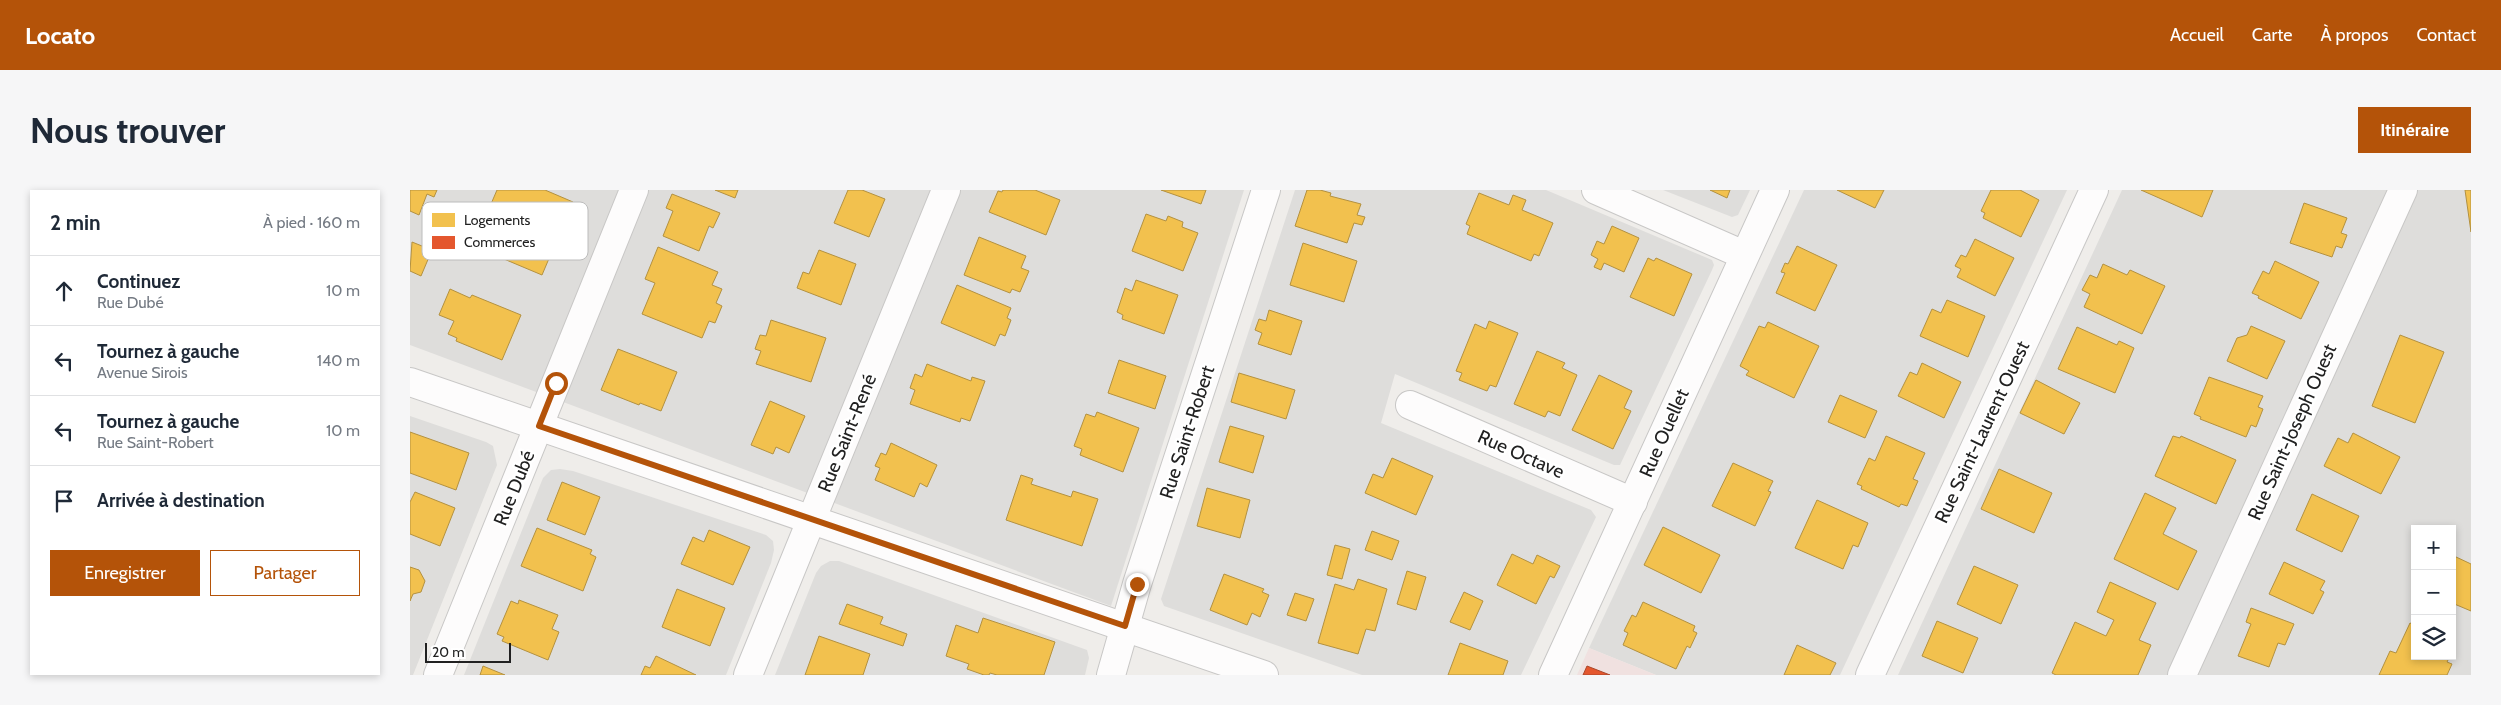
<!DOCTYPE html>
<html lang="fr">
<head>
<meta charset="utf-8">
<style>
	:root { --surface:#fff; --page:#f6f6f7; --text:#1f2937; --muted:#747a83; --line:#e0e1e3; --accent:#b45309 }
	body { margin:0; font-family:Cabin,sans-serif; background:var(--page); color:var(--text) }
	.controls { position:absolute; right:15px; bottom:15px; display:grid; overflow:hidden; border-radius:0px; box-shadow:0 2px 8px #0003 }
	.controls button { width:45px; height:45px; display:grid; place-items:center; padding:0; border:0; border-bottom:1px solid var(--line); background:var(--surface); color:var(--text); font:25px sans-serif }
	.scale { position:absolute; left:15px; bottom:12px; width:86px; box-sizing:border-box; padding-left:5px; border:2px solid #212121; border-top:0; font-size:14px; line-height:18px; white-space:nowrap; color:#212121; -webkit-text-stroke:4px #fff; paint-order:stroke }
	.stop { position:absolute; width:15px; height:15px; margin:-11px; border:4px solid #b45309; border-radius:50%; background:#fff }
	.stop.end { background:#b45309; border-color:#fff; box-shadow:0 1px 5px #0008 }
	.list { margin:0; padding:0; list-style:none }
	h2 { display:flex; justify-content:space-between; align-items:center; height:65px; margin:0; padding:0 20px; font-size:21px }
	h2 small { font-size:16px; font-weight:400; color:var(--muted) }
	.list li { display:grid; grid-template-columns:32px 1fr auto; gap:15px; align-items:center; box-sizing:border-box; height:70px; padding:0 20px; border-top:1px solid var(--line) }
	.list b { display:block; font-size:19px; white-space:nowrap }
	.list p { margin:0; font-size:16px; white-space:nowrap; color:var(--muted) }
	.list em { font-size:16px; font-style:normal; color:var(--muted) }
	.actions { display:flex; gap:10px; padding:15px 20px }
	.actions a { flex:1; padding:11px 0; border:1px solid var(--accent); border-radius:0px; text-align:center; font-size:18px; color:var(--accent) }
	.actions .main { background:var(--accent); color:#fff }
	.icon { flex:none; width:28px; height:28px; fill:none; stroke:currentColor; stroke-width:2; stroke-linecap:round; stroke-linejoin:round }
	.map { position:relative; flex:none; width:2061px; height:485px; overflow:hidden; border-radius:0px }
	header { display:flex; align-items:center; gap:30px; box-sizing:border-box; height:70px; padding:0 25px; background:var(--accent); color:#fff }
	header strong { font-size:24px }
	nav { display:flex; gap:28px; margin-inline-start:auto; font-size:18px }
	.intro { display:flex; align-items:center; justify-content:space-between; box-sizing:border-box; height:120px; padding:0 30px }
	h1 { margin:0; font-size:35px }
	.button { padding:12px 22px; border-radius:0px; background:var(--accent); color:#fff; font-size:18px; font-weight:700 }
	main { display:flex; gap:30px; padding:0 30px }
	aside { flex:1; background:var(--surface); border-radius:0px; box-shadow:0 2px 8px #0003 }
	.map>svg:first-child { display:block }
	.residential { fill:#dedddb; fill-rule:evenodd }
	.commercial { fill:#f0e1e0 }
	.homes { fill:#f2c14e; stroke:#b39140 }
	.shops { fill:#e4572e; stroke:#aa472a }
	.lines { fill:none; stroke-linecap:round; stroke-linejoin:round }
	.minor-casing { stroke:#c8c7c6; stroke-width:30 }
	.tertiary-casing { stroke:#c8c7c6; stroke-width:30 }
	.minor { stroke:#fdfcfc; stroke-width:28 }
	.tertiary { stroke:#fdfcfc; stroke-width:28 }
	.route { stroke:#b45309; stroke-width:6 }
	.labels { text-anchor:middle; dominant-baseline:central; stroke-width:5; stroke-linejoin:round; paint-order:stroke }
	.street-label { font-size:19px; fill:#212121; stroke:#fff }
	.key { fill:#fff; stroke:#bcbcbc; stroke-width:1 }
	.key-label { font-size:14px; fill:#212121 }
</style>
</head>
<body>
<header>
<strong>Locato</strong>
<nav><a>Accueil</a><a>Carte</a><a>À propos</a><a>Contact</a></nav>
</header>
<div class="intro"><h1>Nous trouver</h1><a class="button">Itinéraire</a></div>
<main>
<aside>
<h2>2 min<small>À pied · 160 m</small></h2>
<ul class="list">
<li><svg class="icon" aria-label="ahead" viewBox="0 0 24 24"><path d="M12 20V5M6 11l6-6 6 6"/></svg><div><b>Continuez</b><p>Rue Dubé</p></div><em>10 m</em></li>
<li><svg class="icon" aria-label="left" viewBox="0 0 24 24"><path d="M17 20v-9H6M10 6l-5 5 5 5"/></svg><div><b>Tournez à gauche</b><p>Avenue Sirois</p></div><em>140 m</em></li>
<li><svg class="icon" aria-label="left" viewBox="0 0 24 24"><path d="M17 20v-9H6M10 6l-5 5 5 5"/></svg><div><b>Tournez à gauche</b><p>Rue Saint-Robert</p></div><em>10 m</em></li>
<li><svg class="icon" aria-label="arrive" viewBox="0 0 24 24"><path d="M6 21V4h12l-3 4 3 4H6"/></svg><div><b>Arrivée à destination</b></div></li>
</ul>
<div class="actions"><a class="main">Enregistrer</a><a>Partager</a></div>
</aside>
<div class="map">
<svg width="2061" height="485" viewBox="0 0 2061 485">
	<rect width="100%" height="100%" fill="#efedea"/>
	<g class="residential">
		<polygon points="0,0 834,0 701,416 0,155"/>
		<polygon points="885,0 1136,0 1302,70 1304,75 1302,80 1210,275 1204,275 985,184 971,233 1181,320 1186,327 1111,485 952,485 754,416 751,409"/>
		<polygon points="1253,0 1340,0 1328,25 1322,27"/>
		<polygon points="1394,0 1657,0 1430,485 1246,485 1179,458"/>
		<path d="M1712 0H2061V485H1488ZM2005 339H2042V466H2005Z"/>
		<polygon points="0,226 76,252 83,256 87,275 3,485 0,485"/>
		<polygon points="150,279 163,281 356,345 363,351 364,360 361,373 316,485 54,485 133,288 141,280"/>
		<polygon points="420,371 429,371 677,460 679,468 675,485 365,485 406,383 411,376"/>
	</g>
	<polygon class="commercial" points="1179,458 1246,485 1167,485"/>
	<g class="homes">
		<polygon points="0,0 27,0 24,7 17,4 9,25 0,21"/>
		<polygon points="87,0 135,0 163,12 132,85 63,56"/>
		<polygon points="305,0 328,0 325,8"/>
		<polygon points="438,0 452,0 475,9 459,47 424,33"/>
		<polygon points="593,0 625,0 650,10 636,45 579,22 588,1 592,2"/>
		<polygon points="751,0 796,0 791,14"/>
		<polygon points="897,0 910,0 921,3 920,6 951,14 947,25 955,27 952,35 944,33 937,53 885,36"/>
		<polygon points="1300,0 1320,0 1317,8"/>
		<polygon points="1427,0 1474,0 1465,18"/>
		<polygon points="1581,0 1610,0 1629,10 1611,47 1573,28 1575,23 1571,21"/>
		<polygon points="1731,0 1803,0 1792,27"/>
		<polygon points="2055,0 2061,0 2061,42"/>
		<polygon points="1069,3 1099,15 1103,5 1116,10 1112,20 1143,33 1129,66 1124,64 1121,71 1057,44 1060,36 1056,34"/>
		<polygon points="262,4 310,23 303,38 299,36 289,61 253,46 263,21 256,18"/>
		<polygon points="1894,13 1937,28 1931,43 1937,45 1932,58 1926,56 1922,67 1880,53"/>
		<polygon points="736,24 756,31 758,26 773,32 772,37 788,43 773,81 722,61"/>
		<polygon points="1202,36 1229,48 1214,82 1194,73 1191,80 1184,77 1188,69 1181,65 1187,51 1194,54"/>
		<polygon points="569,47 616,66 611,78 619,81 610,102 602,99 600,103 554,85"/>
		<polygon points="1565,49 1604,68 1585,106 1547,87 1551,79 1545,76 1551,65 1556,67"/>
		<polygon points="2,52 22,60 11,86 0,81"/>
		<polygon points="893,53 947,71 934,112 880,95"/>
		<polygon points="1387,56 1427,75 1405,121 1366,103 1375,83 1371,82 1375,73 1378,74"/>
		<polygon points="248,57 308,82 302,95 312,99 306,113 312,116 305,133 299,131 292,148 232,124 245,93 235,89"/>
		<polygon points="409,60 446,74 431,115 387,98 393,82 399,84"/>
		<polygon points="1238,68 1244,71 1246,68 1282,84 1264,126 1220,107"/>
		<polygon points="1865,71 1909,92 1891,129 1848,108 1849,106 1842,103 1853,81 1859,84"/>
		<polygon points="1693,74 1717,85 1720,80 1755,96 1732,144 1674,117 1680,104 1672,100 1680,85 1687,88"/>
		<polygon points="726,90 768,105 754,144 712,129 713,125 707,122 715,98 722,101"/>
		<polygon points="547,95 601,118 597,128 601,130 595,146 590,144 585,156 531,133"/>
		<polygon points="40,99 60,108 62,105 111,125 92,170 46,151 47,148 38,144 44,131 29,125"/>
		<polygon points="1537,110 1575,126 1558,167 1510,146 1522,119 1531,123"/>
		<polygon points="859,120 892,131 881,165 848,154 852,143 845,140 849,129 856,131"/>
		<polygon points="361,130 416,148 401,192 346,174 351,161 345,159 350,145 356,146"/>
		<polygon points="1079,131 1108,143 1086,197 1080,195 1077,201 1049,190 1052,183 1046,181 1065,134 1076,139"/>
		<polygon points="1358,132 1409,156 1384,208 1336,185 1339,181 1330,176 1349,136 1355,138"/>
		<polygon points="1841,136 1875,151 1857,189 1817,171 1827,148 1837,145"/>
		<polygon points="1667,137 1707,155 1709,151 1724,158 1705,203 1648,179"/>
		<polygon points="1990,145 2034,162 2005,233 1962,216"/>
		<polygon points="208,159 267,182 251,221 230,213 229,215 191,200"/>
		<polygon points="1127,161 1155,173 1152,178 1167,185 1150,226 1138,221 1135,227 1104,214"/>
		<polygon points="709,170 756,186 745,219 698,203"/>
		<polygon points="1512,173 1551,192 1534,228 1488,206 1500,182 1507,185"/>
		<polygon points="517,174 561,191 562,187 575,191 560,231 551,228 550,232 500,214 505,200 500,198 505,184 512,187"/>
		<polygon points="829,183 885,200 876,229 821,212"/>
		<polygon points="1189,185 1222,201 1214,218 1221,221 1203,259 1162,240"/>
		<polygon points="1799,187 1853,206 1848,217 1853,219 1846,237 1841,235 1836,247 1790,229 1791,227 1784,224"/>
		<polygon points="1626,190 1670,213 1654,244 1610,223"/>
		<polygon points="1430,205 1467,221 1455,248 1418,232"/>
		<polygon points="360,211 395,226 379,263 366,257 363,264 341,255"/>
		<polygon points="687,222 729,238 713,282 670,265 672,259 664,256 676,224 685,227"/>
		<polygon points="820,236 854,246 843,283 809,272"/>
		<polygon points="0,242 59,263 46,300 0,283"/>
		<polygon points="1943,243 1990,267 1971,304 1914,276 1928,248 1938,253"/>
		<polygon points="1476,246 1515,263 1503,289 1508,291 1497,316 1491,314 1489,317 1451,299 1452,296 1447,294 1459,268 1465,271"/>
		<polygon points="1763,246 1770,248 1771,246 1826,270 1806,314 1745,286"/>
		<polygon points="481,253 527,275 517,297 510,293 504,307 465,290 470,278 465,276 471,263 476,265"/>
		<polygon points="982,268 1023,286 1006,325 955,303 963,284 973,288"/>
		<polygon points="1323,273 1363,291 1358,301 1361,302 1345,336 1302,316"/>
		<polygon points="1589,279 1642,303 1624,343 1571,319"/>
		<polygon points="611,285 623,289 621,294 661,307 663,301 688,309 672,356 596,330"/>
		<polygon points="152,292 190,307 175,345 137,330"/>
		<polygon points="797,298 840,310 830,348 787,336"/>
		<polygon points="5,302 45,318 30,356 0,344 0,312"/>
		<polygon points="1735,303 1766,318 1753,344 1787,361 1768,400 1704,369"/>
		<polygon points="1902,304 1949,326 1932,362 1886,340"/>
		<polygon points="1407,310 1458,333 1448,357 1443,355 1433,379 1385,358"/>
		<polygon points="1253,337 1310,365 1291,403 1234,375"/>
		<polygon points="127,338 182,360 180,364 186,367 173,401 111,376"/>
		<polygon points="299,340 340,357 323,395 271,374 283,347 294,352"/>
		<polygon points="962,341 989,351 982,370 955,360"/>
		<polygon points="925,355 940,359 932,389 917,385"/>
		<polygon points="1102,364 1123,374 1127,365 1150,376 1144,388 1140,386 1126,414 1087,395"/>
		<polygon points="2044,366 2061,374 2061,421 2042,413 2042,369"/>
		<polygon points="1874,372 1915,391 1910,400 1914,402 1903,424 1859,404"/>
		<polygon points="1564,376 1608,395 1591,434 1547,414"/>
		<polygon points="0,377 9,380 15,391 11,402 3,404 0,411"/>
		<polygon points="997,381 1016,387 1006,420 987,414"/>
		<polygon points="814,384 854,399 852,402 859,405 850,427 842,423 837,435 800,420"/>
		<polygon points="948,389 977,399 965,441 956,439 948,464 908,453 925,394 944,400"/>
		<polygon points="1700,392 1746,413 1729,450 1741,455 1728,485 1646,485 1642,483 1665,432 1696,446 1704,430 1687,422"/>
		<polygon points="267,399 315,418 300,456 252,437"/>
		<polygon points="1054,402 1073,411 1060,440 1040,432"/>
		<polygon points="885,403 904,409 896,431 877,425"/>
		<polygon points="109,410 148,425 142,439 149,442 138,470 92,451 94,447 87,444 101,411 108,414"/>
		<polygon points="1233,412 1285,436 1283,441 1287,443 1280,458 1277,456 1266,479 1213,455 1218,443 1214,441 1222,425 1226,427"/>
		<polygon points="437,414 473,427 470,434 497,444 493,456 429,434"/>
		<polygon points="1841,418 1884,434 1875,455 1868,453 1859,477 1828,466 1841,434 1836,432"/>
		<polygon points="573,428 645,452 634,485 587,485 580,483 579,485 574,485 557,479 559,474 536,466 546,435 568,443"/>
		<polygon points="1527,431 1568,448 1553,483 1512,466"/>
		<polygon points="2000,433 2005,435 2005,466 2040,466 2037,472 2042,474 2037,485 1969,485 1980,461 1986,463"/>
		<polygon points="409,446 460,464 453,485 395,485"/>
		<polygon points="1050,453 1098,471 1093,485 1038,485"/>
		<polygon points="1387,455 1426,473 1420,485 1374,485"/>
		<polygon points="246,466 286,485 231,485 235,476 240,478"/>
		<polygon points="73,476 95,485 70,485"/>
	</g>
	<polygon class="shops" points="1177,476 1200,485 1173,485"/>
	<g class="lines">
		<g class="minor-casing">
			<g id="minor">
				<polyline points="1186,0 1334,65"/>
				<polyline points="1000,215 1223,312"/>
				<polyline points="28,485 224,0"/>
				<polyline points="338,485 536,0"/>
				<polyline points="701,485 727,394 856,0"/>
				<polyline points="1143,485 1365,0"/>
				<polyline points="1460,485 1684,0"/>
				<polyline points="1772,485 1993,0"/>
			</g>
		</g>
		<g class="tertiary-casing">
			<polyline id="tertiary" points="0,192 854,485"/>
		</g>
		<use href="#minor" class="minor"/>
		<use href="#tertiary" class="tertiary"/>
	</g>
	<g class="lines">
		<polyline class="route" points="146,193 129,236 715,436 727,394"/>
	</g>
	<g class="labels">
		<g class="street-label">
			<text transform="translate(777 242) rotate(-72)">Rue Saint-Robert</text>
			<text transform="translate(1572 242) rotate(-65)">Rue Saint-Laurent Ouest</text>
			<text transform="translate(1882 242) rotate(-66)">Rue Saint-Joseph Ouest</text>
			<text transform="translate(437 243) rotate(-68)">Rue Saint-René</text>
			<text transform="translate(1254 243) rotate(-66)">Rue Ouellet</text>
			<text transform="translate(1111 264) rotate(24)">Rue Octave</text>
			<text transform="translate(104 298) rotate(-68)">Rue Dubé</text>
		</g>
	</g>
	<rect x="12" y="12" width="166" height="58" rx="8" class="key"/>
	<rect x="22" y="23" width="23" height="14" fill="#f2c14e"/>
	<rect x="22" y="46" width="23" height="13" fill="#e4572e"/>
	<g class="key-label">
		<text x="54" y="35">Logements</text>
		<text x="54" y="57">Commerces</text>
	</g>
</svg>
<div class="controls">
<button>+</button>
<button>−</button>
<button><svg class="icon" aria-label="layers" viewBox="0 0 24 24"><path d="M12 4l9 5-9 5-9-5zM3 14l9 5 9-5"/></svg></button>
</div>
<div class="scale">20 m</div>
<div class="stop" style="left:146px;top:193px"></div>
<div class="stop end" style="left:727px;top:394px"></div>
</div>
</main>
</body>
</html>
